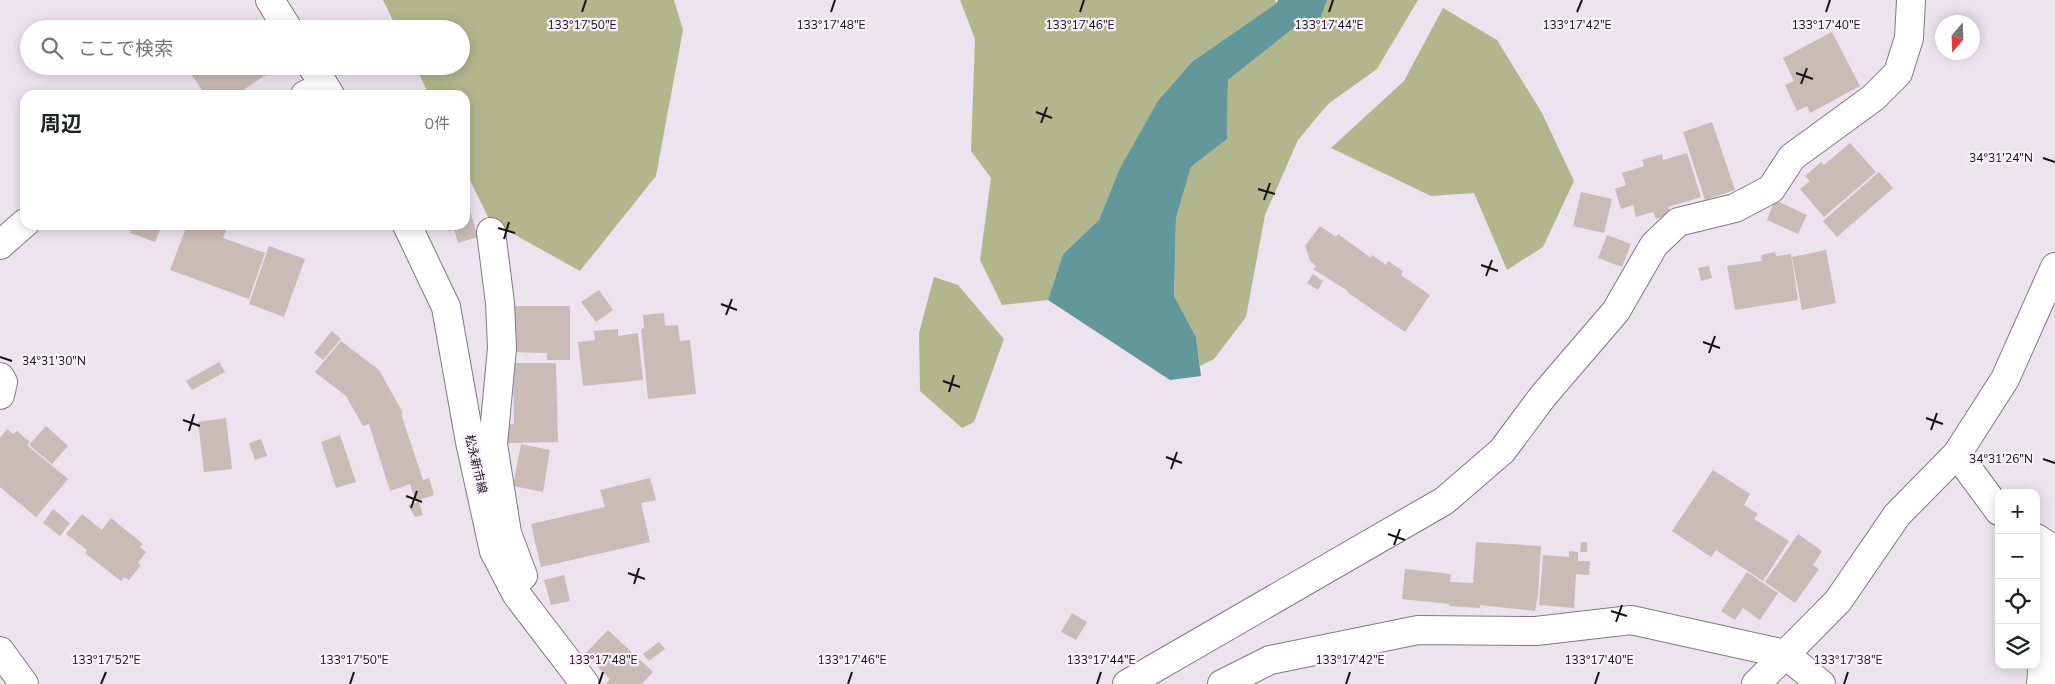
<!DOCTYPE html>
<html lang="ja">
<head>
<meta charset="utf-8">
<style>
	:root { --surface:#fff; --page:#f6f6f6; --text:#202124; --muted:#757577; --line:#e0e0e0 }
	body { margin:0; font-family:"Nunito Sans","Noto Sans JP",sans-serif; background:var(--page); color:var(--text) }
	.controls { position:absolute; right:15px; bottom:15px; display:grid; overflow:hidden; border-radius:10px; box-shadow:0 2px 12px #0003 }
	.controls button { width:45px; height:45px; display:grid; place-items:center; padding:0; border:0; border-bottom:1px solid var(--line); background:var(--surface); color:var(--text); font:25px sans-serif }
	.compass { position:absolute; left:1935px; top:15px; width:45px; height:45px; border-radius:50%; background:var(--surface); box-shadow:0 2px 12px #0003; rotate:199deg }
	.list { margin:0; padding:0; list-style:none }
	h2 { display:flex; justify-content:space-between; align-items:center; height:65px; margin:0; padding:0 20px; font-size:21px }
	h2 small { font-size:16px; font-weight:400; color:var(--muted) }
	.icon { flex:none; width:28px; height:28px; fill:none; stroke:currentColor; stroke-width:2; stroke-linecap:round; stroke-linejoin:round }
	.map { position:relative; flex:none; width:2055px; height:684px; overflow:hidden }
	.search { position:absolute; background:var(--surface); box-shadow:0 2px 12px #0003; left:20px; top:20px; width:450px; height:55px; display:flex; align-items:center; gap:12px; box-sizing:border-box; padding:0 18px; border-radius:28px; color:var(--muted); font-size:19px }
	.panel { position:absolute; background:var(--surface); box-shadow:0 2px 12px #0003; left:20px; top:90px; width:450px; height:140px; border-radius:15px }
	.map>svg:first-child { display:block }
	.forest { fill:#b2b68d }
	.water { fill:#62979c }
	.building { fill:#c9bbb6 }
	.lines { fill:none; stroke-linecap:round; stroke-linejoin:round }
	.street-casing { stroke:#817983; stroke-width:30 }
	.secondary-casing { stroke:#817983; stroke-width:30 }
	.street { stroke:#fff; stroke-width:28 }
	.secondary { stroke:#fff; stroke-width:28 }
	.ticks { fill:none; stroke:#151216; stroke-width:2 }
	.labels { text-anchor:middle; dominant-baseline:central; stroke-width:4.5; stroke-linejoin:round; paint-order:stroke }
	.street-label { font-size:12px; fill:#151216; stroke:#f9f0fb }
	.ticks-label { font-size:12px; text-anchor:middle; fill:#151216; stroke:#f9f0fb; stroke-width:4.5; stroke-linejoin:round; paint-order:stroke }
</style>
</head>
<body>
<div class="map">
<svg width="2055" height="684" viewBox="0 0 2055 684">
	<rect width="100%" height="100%" fill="#ece3ee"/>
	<g class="forest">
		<polygon points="383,0 674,0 683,30 656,176 580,271 490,221 465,170 465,95 429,95 415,66 461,66 461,29 397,29"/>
		<polygon points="960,0 1275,0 1277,3 1193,61 1119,170 1099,220 1063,254 1048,300 1002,305 980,260 991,178 971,151 975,39"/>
		<polygon points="1327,0 1418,0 1377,69 1328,104 1298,140 1265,215 1246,317 1214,359 1200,366 1196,337 1174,296 1176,218 1191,167 1227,139 1228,80 1300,23 1321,17"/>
		<polygon points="1443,8 1497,40 1542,113 1574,181 1543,247 1507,270 1474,193 1431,196 1331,148 1404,81"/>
		<polygon points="934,277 958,285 1004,339 974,422 962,428 920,391 919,333"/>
	</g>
	<polygon class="water" points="1278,0 1327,0 1321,17 1300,23 1228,80 1227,139 1191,167 1176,218 1174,296 1196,337 1201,376 1170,380 1048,300 1063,254 1099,220 1119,170 1158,101 1193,61 1277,3"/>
	<g class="building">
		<polygon points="1832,32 1860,86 1810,113 1807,106 1797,111 1785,85 1794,81 1783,58"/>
		<polygon points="193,66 266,66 270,72 236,95 205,95 188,69"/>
		<polygon points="1712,122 1735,190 1705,200 1683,132"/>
		<polygon points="1850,143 1876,172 1824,217 1800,189 1810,181 1805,176 1821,162 1824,165"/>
		<polygon points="1687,153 1701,197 1668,207 1671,214 1656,219 1653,212 1636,217 1633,205 1621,209 1615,189 1626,185 1622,173 1644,166 1642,160 1662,154 1663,160"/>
		<polygon points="1879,172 1893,188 1837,237 1823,221"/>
		<polygon points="1581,192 1612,199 1604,233 1573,226"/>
		<polygon points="1775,200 1807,215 1798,234 1767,220"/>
		<polygon points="470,211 478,237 458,243 454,229 448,231 446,225 465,225 465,212"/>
		<polygon points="133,225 162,225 155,242 130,233"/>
		<polygon points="187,225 213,225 226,230 223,238 265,253 249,299 170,270"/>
		<polygon points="1320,226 1336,237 1338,234 1371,258 1372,255 1386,265 1388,261 1403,271 1401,275 1430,295 1405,332 1347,292 1348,291 1313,269 1316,266 1310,261 1305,246"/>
		<polygon points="1607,235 1631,244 1622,267 1598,258"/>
		<polygon points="269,246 305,259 284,317 249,304"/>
		<polygon points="1826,250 1836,303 1802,310 1792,257"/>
		<polygon points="1775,252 1776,256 1791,254 1798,300 1735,310 1727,266 1762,261 1761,255"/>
		<polygon points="1709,266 1712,278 1701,281 1698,268"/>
		<polygon points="1313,274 1323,281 1318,290 1307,283"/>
		<polygon points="599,290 613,310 596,322 581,302"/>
		<polygon points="509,306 570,306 570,360 547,360 547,353 509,352"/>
		<polygon points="664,313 665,326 678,325 680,341 690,340 696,394 648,399 641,329 644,328 643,315"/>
		<polygon points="618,329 618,336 638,333 643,380 583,386 578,342 595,340 594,331"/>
		<polygon points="332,331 341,339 323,360 314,353"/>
		<polygon points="341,341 379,370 403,413 401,414 423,480 429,478 434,495 416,501 410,484 390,491 369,424 363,426 346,396 315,372"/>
		<polygon points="219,362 225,372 192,390 186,381"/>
		<polygon points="513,363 556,363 558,442 507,443 506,424 514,424"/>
		<polygon points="226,418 232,469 204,472 198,422"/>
		<polygon points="46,426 68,446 52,464 29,445"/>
		<polygon points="7,429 13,434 17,431 30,442 27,445 68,479 36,517 0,487 0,438"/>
		<polygon points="340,435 356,482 336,488 321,442"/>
		<polygon points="261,439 267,456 255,460 249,443"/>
		<polygon points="521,444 550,450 543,492 513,486"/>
		<polygon points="1713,470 1750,494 1744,505 1758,514 1754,519 1789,541 1763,581 1716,550 1711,557 1672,531"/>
		<polygon points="650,478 656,500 641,503 650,542 541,567 531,524 605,507 600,490"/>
		<polygon points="419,502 423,515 415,517 408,505"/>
		<polygon points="53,509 70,523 60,536 43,523"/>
		<polygon points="82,514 102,530 111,518 143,544 140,547 146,552 138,563 141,565 129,580 124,577 121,581 85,553 88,549 87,550 66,534"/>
		<polygon points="1798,534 1822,551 1813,565 1819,569 1795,603 1765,582"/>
		<polygon points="1476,542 1541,546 1538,595 1535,611 1480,605 1480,608 1449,606 1449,604 1402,599 1405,569 1451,574 1450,582 1473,583"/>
		<polygon points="1581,542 1587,542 1587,552 1580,552"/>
		<polygon points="1569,551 1578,552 1578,561 1590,561 1589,575 1576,574 1574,608 1539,605 1543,555 1569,557"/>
		<polygon points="1747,572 1778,593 1760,620 1743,608 1735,620 1721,611"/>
		<polygon points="564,575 570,601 551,605 544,580"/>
		<polygon points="1072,613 1087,622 1076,640 1061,632"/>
		<polygon points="608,630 653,672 642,684 606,684 610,679 585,654"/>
		<polygon points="659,642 665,649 649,661 643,654"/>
	</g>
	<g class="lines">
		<g class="street-casing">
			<g id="street">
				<polyline points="305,95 324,86"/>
				<polyline points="491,232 500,303 502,348 493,444 507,533 523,576 511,584"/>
				<polyline points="0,245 25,223"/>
				<polyline points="0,377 3,382 0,395"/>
				<polyline points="1957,454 1999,511"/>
				<polyline points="2036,538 2053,549 2041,684"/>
				<polyline points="0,651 24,684"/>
				<polyline points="1127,684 1444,501 1502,451 1543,396 1616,311 1654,245 1678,222 1735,208 1771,189 1792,157 1873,98 1898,73 1909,38 1911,0"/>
				<polyline points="1222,684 1270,660 1418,630 1536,631 1631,620 1785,654 1821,684"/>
				<polyline points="1756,684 1838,601 1897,515 1957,454 2005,379 2055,267"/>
			</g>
		</g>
		<g class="secondary-casing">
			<g id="secondary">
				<polyline points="270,0 288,29"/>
				<polyline points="312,66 330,95"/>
				<polyline points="407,225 446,307 470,442 494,551 517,595 585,684"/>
			</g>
		</g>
		<use href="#street" class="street"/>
		<use href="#secondary" class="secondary"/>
	</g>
	<path class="ticks" d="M582 12 586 0M831 12 835 0M1080 12 1084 0M1329 12 1333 0M1577 12 1582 0M1826 12 1830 0M1796 73 1813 79M1801 84 1807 68M1036 112 1052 118M1041 123 1047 107M2043 158 2055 162M1258 189 1275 194M1264 200 1270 183M498 228 515 233M504 239 509 222M1481 265 1498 271M1486 276 1492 260M721 304 737 310M726 315 732 299M1703 342 1720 348M1709 353 1715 336M0 357 12 361M943 381 960 387M949 392 954 375M1926 418 1943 424M183 420 200 426M1931 430 1937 413M189 431 194 414M1166 457 1182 463M2043 459 2055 463M1171 469 1177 452M406 496 422 502M411 508 417 491M1388 534 1405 540M1394 545 1400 529M628 573 645 579M634 584 639 568M1611 611 1627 616M1616 622 1622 605M101 684 106 672M350 684 354 672M599 684 603 672M848 684 852 672M1097 684 1101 672M1346 684 1350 672M1595 684 1599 672M1844 684 1848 672"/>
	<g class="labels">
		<g class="street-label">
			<text transform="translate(476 464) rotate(77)">松永新市線</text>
		</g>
	</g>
	<g class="ticks-label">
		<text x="582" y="29">133°17'50"E</text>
		<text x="831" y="29">133°17'48"E</text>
		<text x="1080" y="29">133°17'46"E</text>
		<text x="1329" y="29">133°17'44"E</text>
		<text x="1577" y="29">133°17'42"E</text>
		<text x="1826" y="29">133°17'40"E</text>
		<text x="2001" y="162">34°31'24"N</text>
		<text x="54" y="365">34°31'30"N</text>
		<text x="2001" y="463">34°31'26"N</text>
		<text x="106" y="664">133°17'52"E</text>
		<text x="354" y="664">133°17'50"E</text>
		<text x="603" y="664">133°17'48"E</text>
		<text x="852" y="664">133°17'46"E</text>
		<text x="1101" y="664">133°17'44"E</text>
		<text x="1350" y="664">133°17'42"E</text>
		<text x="1599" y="664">133°17'40"E</text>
		<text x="1848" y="664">133°17'38"E</text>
	</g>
</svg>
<div class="controls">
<button>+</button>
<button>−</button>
<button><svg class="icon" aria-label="locate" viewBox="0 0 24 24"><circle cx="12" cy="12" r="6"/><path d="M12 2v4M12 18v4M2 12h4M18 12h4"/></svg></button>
<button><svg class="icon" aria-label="layers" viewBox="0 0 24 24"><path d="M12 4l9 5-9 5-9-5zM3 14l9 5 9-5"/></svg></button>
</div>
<svg class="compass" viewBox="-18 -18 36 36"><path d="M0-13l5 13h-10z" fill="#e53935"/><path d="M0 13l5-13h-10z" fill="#757577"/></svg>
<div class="search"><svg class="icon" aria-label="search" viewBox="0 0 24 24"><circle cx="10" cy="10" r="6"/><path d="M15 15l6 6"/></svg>ここで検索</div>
<section class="panel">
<h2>周辺<small>0件</small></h2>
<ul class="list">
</ul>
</section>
</div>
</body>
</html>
